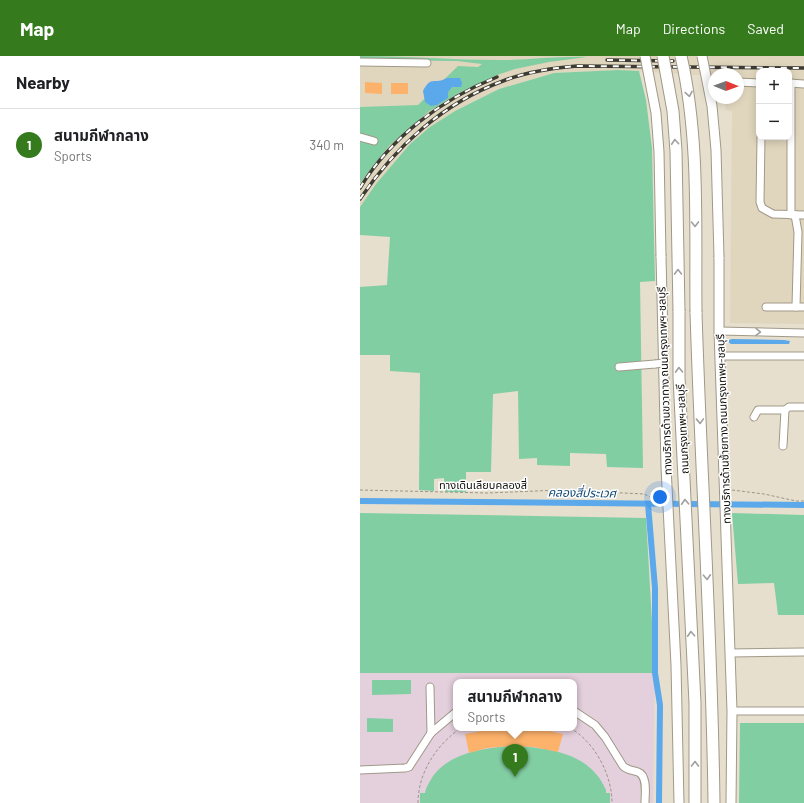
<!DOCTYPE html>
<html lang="en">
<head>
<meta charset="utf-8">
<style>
	:root { --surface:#fff; --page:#f6f6f6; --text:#202124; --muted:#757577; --line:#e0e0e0; --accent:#357a1c }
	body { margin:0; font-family:Barlow,"Noto Sans Thai",sans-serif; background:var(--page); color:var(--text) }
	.controls { position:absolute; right:12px; top:12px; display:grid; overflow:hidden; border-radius:8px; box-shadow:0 2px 10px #0003 }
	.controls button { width:36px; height:36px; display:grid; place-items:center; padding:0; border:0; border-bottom:1px solid var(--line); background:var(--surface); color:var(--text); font:20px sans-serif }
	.compass { position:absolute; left:348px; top:12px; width:36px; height:36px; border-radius:50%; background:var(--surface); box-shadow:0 2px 10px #0003; rotate:91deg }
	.you { position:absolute; left:300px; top:441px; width:14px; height:14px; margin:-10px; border:3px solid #fff; border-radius:50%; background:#1a73e8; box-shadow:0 0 0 6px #1a73e833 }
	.badge { display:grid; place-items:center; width:26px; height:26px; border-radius:50%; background:var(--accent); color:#fff; font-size:13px; font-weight:700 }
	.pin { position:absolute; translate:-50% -33px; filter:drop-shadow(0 1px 2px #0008) }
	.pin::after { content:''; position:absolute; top:21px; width:14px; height:12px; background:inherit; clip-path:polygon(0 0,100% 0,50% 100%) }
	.popup { position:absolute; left:93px; top:623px; width:124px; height:52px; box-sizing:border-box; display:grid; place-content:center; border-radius:8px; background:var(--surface); filter:drop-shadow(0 1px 3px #0005); font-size:13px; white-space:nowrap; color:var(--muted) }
	.popup b { font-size:15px; color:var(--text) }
	.popup::after { content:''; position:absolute; left:50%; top:100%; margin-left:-8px; border:8px solid transparent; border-top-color:var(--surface) }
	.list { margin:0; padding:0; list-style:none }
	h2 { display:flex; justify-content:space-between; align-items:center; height:52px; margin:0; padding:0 16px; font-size:17px }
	h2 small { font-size:13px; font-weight:400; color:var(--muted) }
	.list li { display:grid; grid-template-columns:26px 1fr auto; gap:12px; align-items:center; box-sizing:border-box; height:72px; padding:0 16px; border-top:1px solid var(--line) }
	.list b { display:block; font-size:15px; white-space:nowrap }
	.list p { margin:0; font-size:13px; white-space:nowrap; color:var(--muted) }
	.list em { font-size:13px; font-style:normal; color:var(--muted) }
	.map { position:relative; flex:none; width:444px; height:747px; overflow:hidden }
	header { display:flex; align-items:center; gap:24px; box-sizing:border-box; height:56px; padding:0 20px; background:var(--accent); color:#fff }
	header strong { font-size:19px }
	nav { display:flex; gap:22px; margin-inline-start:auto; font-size:14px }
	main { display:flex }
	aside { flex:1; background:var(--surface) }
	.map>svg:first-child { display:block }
	.built { fill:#e0d6bd; fill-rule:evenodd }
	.education { fill:#e4cfdd; fill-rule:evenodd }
	.green { fill:#82cea3 }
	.water { fill:#5ba9eb }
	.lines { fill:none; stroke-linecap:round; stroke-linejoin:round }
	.canal { stroke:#5ba9eb; stroke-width:6 }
	.building { fill:#fdb26b }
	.minor-casing { stroke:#a09989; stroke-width:9 }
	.major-casing { stroke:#a09989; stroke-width:11 }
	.highway-casing { stroke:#a09989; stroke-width:13 }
	.path { stroke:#9c9689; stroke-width:1; stroke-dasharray:3 2; stroke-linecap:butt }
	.minor { stroke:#fff; stroke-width:7 }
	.major { stroke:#fff; stroke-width:9 }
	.highway { stroke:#fff; stroke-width:11 }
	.rail-casing { stroke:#3e3b33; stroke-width:3.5 }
	.rail { stroke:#fff; stroke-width:2; stroke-dasharray:6; stroke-linecap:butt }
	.minor-bridge-casing { stroke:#a09989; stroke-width:9; stroke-linecap:butt }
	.major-bridge-casing { stroke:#a09989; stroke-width:11; stroke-linecap:butt }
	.highway-bridge-casing { stroke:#a09989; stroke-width:13; stroke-linecap:butt }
	.minor-bridge { stroke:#fff; stroke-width:7 }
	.major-bridge { stroke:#fff; stroke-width:9 }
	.highway-bridge { stroke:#fff; stroke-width:11 }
	.oneway { stroke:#a09f9d }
	.labels { text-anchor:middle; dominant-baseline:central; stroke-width:3; stroke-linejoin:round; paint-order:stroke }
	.street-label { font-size:11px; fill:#110f09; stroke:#fff }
	.water-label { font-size:12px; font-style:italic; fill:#114a76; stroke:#fff }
</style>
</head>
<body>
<header>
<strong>Map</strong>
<nav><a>Map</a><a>Directions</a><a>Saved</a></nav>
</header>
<main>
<aside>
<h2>Nearby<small></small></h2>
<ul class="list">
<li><span class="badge">1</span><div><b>สนามกีฬากลาง</b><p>Sports</p></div><em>340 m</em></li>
</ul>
</aside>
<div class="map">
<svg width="444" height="747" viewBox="0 0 444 747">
	<rect width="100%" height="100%" fill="#e6dfce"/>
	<path class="built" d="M0 0H444V268L370 267 372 55 366 54 364 42H378V18H354V20L258 14 194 17 139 33 95 55 70 71 4 145 0 151ZM399 15H429V81H399Z"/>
	<path class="education" d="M0 617H295L293 747H0ZM96 626H214V672H96Z"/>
	<g class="green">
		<path d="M0 0C47 0 94 4 141 4 170 4 198 0 227 1L189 6 155 13 140 18 99 37 68 56 29 90 0 127V51L58 49 98 10 118 11 122 8 97 5 0 4Z"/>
		<polygon points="258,14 279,15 286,44 292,92 295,225 280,226 283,412 247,411 246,398 210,397 210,410 177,409 177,402 159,403 158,335 133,338 131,416 106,416 106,436 85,436 84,422 74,423 74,435 59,434 60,317 30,315 30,299 0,299 0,231 27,229 30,181 0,179 0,151 16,128 50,88 70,71 95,55 139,33 194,17"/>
		<polygon points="0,457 286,462 295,617 0,617"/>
		<polygon points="372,457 444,459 444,559 418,559 414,527 378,528"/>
		<polygon points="12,624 51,624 51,638 12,639"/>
		<polygon points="7,662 33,663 33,676 7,676"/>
		<polygon points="380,667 444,667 444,747 379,747"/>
		<path d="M150 690C179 691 216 694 236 718 240 722 243 728 246 734V737H250V747H60V737H65C66 731 70 725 73 720 90 697 123 692 150 690Z"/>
	</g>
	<g class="water">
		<path d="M87 22H100L102 27 101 31H92L88 36V42L77 49 71 50 65 46 63 35C71 19 74 29 87 22Z"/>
		<polygon points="372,283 424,284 430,285 429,288 371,288 368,286 369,284"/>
	</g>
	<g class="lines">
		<g class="canal">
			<polyline points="0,445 444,449"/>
			<polyline points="288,448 295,532 295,617 300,649 299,747"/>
		</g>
	</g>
	<g class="building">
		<polygon points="5,26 22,27 22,38 5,37"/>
		<rect x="31" y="27" width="17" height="11"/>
		<polygon points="137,672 177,672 203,678 198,696 174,691 150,690 127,692 109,697 105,678"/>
	</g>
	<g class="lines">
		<g class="minor-casing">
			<g id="minor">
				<polyline points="0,6 67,7"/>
				<polyline points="378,26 399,27"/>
				<polyline points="429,27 444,28"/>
				<polyline points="0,81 14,85"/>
				<polyline points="401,81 400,146 402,152 413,158 444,159"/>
				<polyline points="431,159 431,27"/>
				<polyline points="435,159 438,176 436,251"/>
				<polyline points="406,251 444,251"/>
				<polyline points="359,275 444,277"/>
				<polyline points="360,300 444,300"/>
				<polyline points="259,311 295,308"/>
				<polyline points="394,361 398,354 425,354"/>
				<polyline points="423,390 425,354 429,351 444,351"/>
				<polyline points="370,597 444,596"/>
				<polyline points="70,631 71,677"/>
				<path d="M214 655 235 669 245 681 263 710C267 714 272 714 278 716 288 720 285 738 285 747"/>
				<polyline points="372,655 444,655"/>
				<polyline points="0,714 45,712 49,711 71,677 96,656"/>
			</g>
		</g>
		<g class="major-casing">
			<g id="major">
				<polyline points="301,200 306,411 316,609 319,747"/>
				<polyline points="359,201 359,275 372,655 371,747"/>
			</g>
		</g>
		<g class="highway-casing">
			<g id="highway">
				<polyline points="319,255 319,321 335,647 335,747"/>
				<path d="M336 256C341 420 352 583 354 747"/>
			</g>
		</g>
		<g class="path">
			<polyline points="0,434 127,437 201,434 284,438 292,442 299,439"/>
			<polyline points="372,434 404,438 436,445 444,445"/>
			<path d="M210 672C235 686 252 719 252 747"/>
			<path d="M58 747C58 717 76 689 101 672"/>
		</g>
		<use href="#minor" class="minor"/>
		<use href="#major" class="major"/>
		<use href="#highway" class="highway"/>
		<g class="rail-casing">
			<g id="rail">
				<polyline points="247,4 313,5"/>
				<path d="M0 132C31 81 82 43 137 21"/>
				<path d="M0 143C35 91 83 47 143 25 166 16 192 12 217 10L444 12"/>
			</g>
		</g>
		<use href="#rail" class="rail"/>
		<g class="minor-bridge-casing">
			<polyline id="minor-bridge" points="295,308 303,307"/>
		</g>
		<g class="major-bridge-casing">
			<g id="major-bridge">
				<polyline points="285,0 296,57 299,96 301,200"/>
				<polyline points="342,0 352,50 356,94 359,201"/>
			</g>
		</g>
		<g class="highway-bridge-casing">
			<g id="highway-bridge">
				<polyline points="303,0 313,55 316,95 319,255"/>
				<path d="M321 0C340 83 335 172 336 256"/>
			</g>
		</g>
		<use href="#minor-bridge" class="minor-bridge"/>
		<use href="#major-bridge" class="major-bridge"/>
		<use href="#highway-bridge" class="highway-bridge"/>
	</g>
	<defs><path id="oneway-chevron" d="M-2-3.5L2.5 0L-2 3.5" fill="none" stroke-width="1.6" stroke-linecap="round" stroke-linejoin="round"/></defs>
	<g class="oneway">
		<use href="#oneway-chevron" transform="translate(329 38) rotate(80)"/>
		<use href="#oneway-chevron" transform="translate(315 86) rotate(-94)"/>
		<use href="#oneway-chevron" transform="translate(335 168) rotate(89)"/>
		<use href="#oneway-chevron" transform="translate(318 216) rotate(-91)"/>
		<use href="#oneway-chevron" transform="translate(398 276) rotate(1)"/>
		<use href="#oneway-chevron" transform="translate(319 314) rotate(-91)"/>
		<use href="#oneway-chevron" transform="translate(340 365) rotate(88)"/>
		<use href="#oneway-chevron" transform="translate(325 446) rotate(-93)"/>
		<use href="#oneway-chevron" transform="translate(347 521) rotate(87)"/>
		<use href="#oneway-chevron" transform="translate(331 578) rotate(-93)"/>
		<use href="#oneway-chevron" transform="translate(335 708) rotate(-90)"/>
	</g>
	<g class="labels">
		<g class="street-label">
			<text transform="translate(304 325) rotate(-92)">ทางบริการด้านขวาทาง ถนนกรุงเทพฯ-ชลบุรี</text>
			<text transform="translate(322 373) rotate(-93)">ถนนกรุงเทพฯ-ชลบุรี</text>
			<text transform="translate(363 373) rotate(-92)">ทางบริการด้านซ้ายทาง ถนนกรุงเทพฯ-ชลบุรี</text>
			<text x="123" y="428">ทางเดินเลียบคลองสี่</text>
		</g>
		<g class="water-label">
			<text transform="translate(222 436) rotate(1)">คลองสี่ประเวศ</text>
		</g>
	</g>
</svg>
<div class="controls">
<button>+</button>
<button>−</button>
</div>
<svg class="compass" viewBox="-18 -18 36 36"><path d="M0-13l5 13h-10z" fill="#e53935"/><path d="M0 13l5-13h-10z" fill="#757577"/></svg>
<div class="you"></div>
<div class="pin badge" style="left:155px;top:721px">1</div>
<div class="popup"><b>สนามกีฬากลาง</b>Sports</div>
</div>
</main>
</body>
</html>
